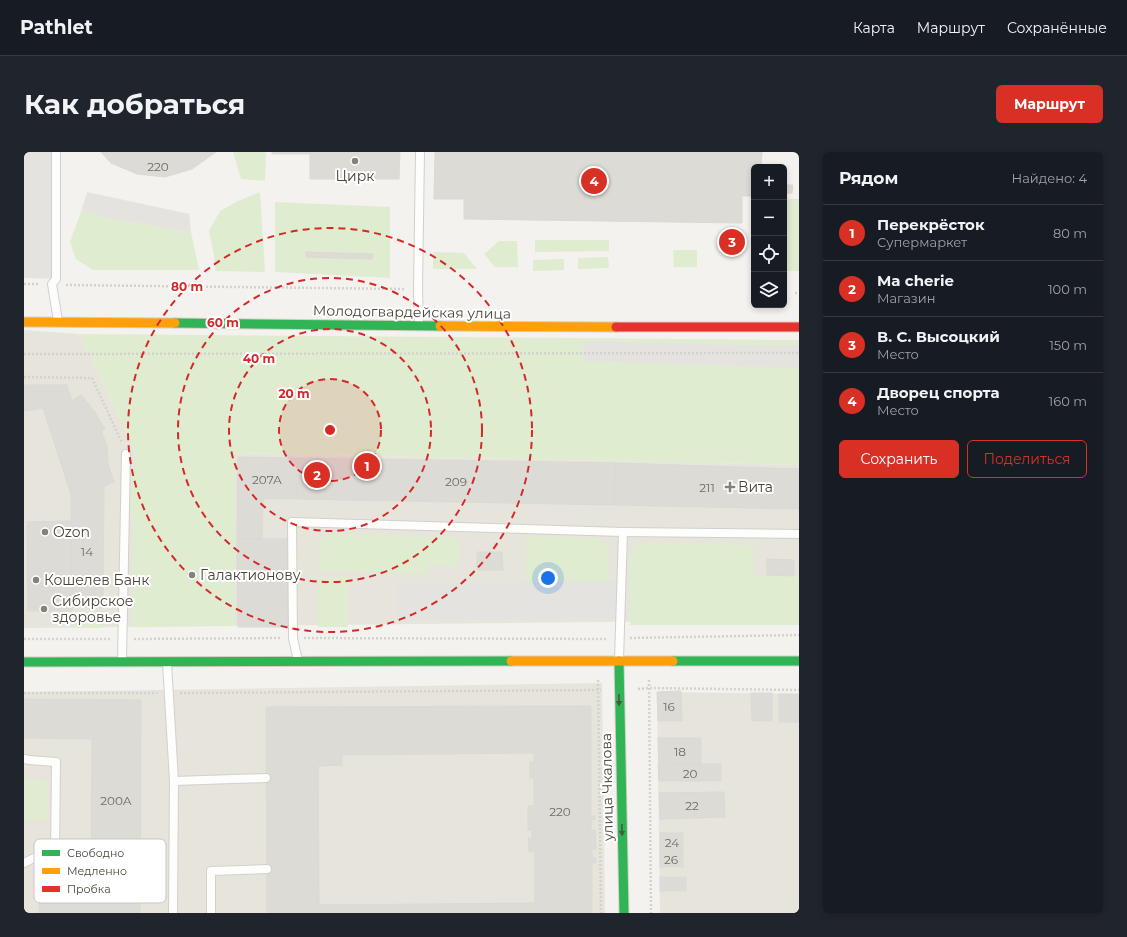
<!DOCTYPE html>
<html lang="ru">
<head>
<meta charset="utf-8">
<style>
	:root { --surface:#171b24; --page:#20242c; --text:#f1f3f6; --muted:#9ea1a6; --line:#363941; --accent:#d93025 }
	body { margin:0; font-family:Montserrat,sans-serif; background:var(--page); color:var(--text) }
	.controls { position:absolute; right:12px; top:12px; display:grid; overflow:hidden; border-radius:6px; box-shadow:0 2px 6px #0003 }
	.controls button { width:36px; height:36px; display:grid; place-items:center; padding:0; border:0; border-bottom:1px solid var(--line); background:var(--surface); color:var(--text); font:20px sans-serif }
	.you { position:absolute; left:524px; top:426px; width:14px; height:14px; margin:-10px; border:3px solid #fff; border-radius:50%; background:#1a73e8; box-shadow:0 0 0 6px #1a73e833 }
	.badge { display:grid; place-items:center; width:26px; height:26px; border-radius:50%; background:var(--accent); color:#fff; font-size:13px; font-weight:700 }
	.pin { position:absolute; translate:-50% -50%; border:2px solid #fff; box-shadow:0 1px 4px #0006 }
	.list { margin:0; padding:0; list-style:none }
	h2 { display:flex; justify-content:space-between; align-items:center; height:52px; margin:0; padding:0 16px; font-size:17px }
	h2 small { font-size:13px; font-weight:400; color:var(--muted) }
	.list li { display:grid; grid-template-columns:26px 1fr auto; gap:12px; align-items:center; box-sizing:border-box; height:56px; padding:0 16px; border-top:1px solid var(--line) }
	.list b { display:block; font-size:15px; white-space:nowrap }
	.list p { margin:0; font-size:13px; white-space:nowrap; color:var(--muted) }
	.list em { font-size:13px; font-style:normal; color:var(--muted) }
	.actions { display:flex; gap:8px; padding:12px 16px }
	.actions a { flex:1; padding:9px 0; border:1px solid var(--accent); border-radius:6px; text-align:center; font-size:14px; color:var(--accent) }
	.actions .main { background:var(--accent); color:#fff }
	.icon { flex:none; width:22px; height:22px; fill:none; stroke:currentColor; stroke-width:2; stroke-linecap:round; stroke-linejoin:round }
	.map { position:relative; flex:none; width:775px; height:761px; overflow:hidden; border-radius:6px }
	header { display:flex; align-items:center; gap:24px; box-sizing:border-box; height:56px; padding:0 20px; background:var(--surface); border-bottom:1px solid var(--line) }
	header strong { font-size:19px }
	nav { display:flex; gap:22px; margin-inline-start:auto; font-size:14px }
	.intro { display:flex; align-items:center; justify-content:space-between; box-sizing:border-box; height:96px; padding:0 24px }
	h1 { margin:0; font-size:28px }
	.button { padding:10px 18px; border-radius:6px; background:var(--accent); color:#fff; font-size:14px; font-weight:700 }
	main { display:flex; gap:24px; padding:0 24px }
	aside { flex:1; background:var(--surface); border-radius:6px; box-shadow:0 2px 6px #0003 }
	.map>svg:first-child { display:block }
	.residential { fill:#e7e4dc }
	.green { fill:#dfecd0 }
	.parking { fill:#e5e3df }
	.building { fill:#dddbd6; stroke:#dbd9d4; fill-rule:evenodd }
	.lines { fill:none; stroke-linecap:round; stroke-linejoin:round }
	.lane-casing { stroke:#d1d0cb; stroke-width:10 }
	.fast-casing { stroke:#d2cfc5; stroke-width:11 }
	.slow-casing { stroke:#d2cfc5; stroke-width:11 }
	.jam-casing { stroke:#d2cfc5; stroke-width:11 }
	.path { stroke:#d3d2cc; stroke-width:2.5; stroke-dasharray:2 2; stroke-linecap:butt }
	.lane { stroke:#fdfdfc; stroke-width:8 }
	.fast { stroke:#30b455; stroke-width:9 }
	.slow { stroke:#ff9f0a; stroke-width:9 }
	.jam { stroke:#e5322d; stroke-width:9 }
	.oneway { fill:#455b3f }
	.ring { fill:none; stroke:#d62828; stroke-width:2; stroke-dasharray:7 5 }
	.poi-dot { fill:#858278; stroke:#fff; stroke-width:1.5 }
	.labels { text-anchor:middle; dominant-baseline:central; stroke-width:4; stroke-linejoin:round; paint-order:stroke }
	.number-label { font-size:12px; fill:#706b61 }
	.poi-label { font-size:14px; fill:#4a4539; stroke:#fff; text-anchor:start }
	.street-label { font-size:14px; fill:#4a4539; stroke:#fff }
	.key { fill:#fff; stroke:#c9c7c4; stroke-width:1 }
	.key-label { font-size:11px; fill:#4a4539 }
	.centre { fill:#d62828; stroke:#fff; stroke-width:2 }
	.ring-label { font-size:12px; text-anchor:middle; font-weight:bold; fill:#d62828; stroke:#fff; stroke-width:4; stroke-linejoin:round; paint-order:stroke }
</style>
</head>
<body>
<header>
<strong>Pathlet</strong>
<nav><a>Карта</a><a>Маршрут</a><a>Сохранённые</a></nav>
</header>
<div class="intro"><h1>Как добраться</h1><a class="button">Маршрут</a></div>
<main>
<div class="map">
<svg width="775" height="761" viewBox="0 0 775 761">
	<rect width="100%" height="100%" fill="#f3f2ee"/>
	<g class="residential">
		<polygon points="0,178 55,182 111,299 775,313 775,468 0,476"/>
		<polygon points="578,531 581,761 0,761 0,540"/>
		<polygon points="633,540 775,542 775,761 636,761"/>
	</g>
	<g class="green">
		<polygon points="209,0 242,0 241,29 217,27"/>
		<polygon points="236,40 241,120 191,119 190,103 185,79 196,59 214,49"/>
		<rect x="761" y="47" width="14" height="72"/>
		<polygon points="251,50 366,55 366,126 251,120"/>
		<polygon points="58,57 81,66 167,80 175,118 69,118 52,107 46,90"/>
		<polygon points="511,88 585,88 585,99 511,100"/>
		<polygon points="475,89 493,89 494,115 471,115 460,102"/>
		<polygon points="649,98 673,98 673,115 650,115"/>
		<polygon points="409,100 440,101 453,117 409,117"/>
		<polygon points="584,105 585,116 554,117 554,106"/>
		<polygon points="540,107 540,118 509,119 509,108"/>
		<polygon points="55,182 775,188 775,313 212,301 211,474 107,475 108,379 109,379 110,366 106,366 107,320 111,316 111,299"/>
		<polygon points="309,381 435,386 435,414 405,413 404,422 295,419 295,389"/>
		<polygon points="503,384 573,386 580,390 585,396 584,440 502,439"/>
		<path d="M625 390 729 393 730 424 775 423V473H606L605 406C610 394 612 392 625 390Z"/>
		<rect x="294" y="425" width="30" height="50"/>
		<rect x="49" y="462" width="29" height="14"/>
		<polygon points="0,628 23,628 24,667 0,667"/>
	</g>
	<g class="parking">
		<polygon points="0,0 32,0 32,127 0,126"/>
		<polygon points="63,40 165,62 167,80 81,66 58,57"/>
		<polygon points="560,189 775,194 775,216 559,209"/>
		<polygon points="592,429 593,465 373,468 372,431"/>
	</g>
	<g class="building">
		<polygon points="77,0 192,0 168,17 141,25 113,22 87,11"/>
		<polygon points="248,0 376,0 375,27 286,27 286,2 248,2"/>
		<polygon points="411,0 738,0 737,15 730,15 730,44 718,44 718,71 440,67 440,47 410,47"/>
		<polygon points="762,33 769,33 768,41 762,41"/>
		<rect x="697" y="84" width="18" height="9"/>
		<polygon points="282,100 349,102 348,107 282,105"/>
		<polygon points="0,233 43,233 48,249 57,243 70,259 81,277 77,279 83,294 84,313 90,330 80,334 79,456 48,455 47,342 19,256 0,259"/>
		<polygon points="214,305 273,306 273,347 239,347 238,387 213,387"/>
		<polygon points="273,306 591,311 590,353 273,347"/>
		<polygon points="591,311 775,317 775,357 590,353"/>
		<polygon points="47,369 48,459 4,459 3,370"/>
		<polygon points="213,387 263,387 264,475 214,475"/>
		<polygon points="453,400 478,400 479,418 453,418"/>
		<polygon points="743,407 770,408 770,424 743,423"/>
		<polygon points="657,539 658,569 634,569 633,540"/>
		<polygon points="727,541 748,541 748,569 728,569"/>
		<rect x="755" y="542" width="20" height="28"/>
		<polygon points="0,547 117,548 116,761 15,761 16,739 67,740 68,587 0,586"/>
		<path d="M567 554V664H571V668H567V678H571L572 697H568V706H572V711H568V761H243L242 555ZM510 601V610H506V626H510V654H504V678H508V687L504 686 505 700 511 699V751L295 753 294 614 318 613V603Z"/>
		<polygon points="634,586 677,586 677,612 635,612"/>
		<polygon points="697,612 697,629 635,629 634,613"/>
		<polygon points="700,640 701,665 636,667 635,641"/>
		<rect x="636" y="681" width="23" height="19"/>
		<rect x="636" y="700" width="23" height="15"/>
		<rect x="636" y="725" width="26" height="14"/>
	</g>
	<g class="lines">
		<g class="lane-casing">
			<g id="lane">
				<polyline points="32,0 32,127 28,132 34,169"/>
				<polyline points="395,173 394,137 396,0"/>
				<polyline points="599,380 775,382"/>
				<polyline points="98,509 102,302"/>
				<polyline points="274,509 269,486 268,370 599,380 595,508"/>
				<polyline points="143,511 150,629 149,761"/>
				<polyline points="0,607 5,608 32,610 31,703 14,704 0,711"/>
				<polyline points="150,629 242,626"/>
				<polyline points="187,761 187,719 243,717"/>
			</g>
		</g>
		<g class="fast-casing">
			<g id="fast">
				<polyline points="151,171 416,174"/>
				<polyline points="595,509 600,761"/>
				<polyline points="649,509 775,509"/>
				<polyline points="0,510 487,509"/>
			</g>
		</g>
		<g class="slow-casing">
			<g id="slow">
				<polyline points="0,170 151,171"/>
				<polyline points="416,174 592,175"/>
				<polyline points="487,509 649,509"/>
			</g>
		</g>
		<g class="jam-casing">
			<polyline id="jam" points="592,175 775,175"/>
		</g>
		<g class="path">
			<polyline points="774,1 774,0"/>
			<polyline points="0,132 15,132"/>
			<polyline points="42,133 381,137"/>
			<polyline points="771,141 775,141"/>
			<polyline points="0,202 775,201"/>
			<polyline points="0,225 68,226 98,291"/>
			<polyline points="280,486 583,487"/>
			<polyline points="606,486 775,483"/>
			<polyline points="0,487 87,487"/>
			<polyline points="110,487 257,486"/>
			<polyline points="574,528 577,761"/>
			<polyline points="625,528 627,761"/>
			<polyline points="614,537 625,536 775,538"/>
			<polyline points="0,541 133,541"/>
			<polyline points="156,541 577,538"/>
		</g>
		<use href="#lane" class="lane"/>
		<use href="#fast" class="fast"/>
		<use href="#slow" class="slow"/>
		<use href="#jam" class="jam"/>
	</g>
	<defs><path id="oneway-solid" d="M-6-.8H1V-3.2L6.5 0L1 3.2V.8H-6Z"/></defs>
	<g class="oneway">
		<use href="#oneway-solid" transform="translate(595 548) rotate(89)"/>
		<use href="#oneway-solid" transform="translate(598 678) rotate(89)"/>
	</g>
	<circle cx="306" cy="278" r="51" fill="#d62828" fill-opacity=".12"/>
	<g class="ring">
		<circle cx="306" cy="278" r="51"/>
		<circle cx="306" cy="278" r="101"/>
		<circle cx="306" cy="278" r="152"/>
		<circle cx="306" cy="278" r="202"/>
	</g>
	<g class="poi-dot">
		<circle cx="331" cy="9" r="4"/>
		<path d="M704 329h4v4h4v4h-4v4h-4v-4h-4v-4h4z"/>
		<circle cx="21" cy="380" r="4"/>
		<circle cx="168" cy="423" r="4"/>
		<circle cx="12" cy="428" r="4"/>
		<circle cx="20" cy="457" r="4"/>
	</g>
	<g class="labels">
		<g class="number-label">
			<text x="134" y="14">220</text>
			<text x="243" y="327">207А</text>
			<text x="432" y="329">209</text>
			<text x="683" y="335">211</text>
			<text x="63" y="399">14</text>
			<text x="645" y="554">16</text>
			<text x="656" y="599">18</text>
			<text x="666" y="621">20</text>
			<text x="92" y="648">200А</text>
			<text x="668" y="653">22</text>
			<text x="536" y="659">220</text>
			<text x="648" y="690">24</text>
			<text x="647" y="707">26</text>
		</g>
		<g class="poi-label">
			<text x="331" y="24" text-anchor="middle">Цирк</text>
			<text x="714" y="335">Вита</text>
			<text x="29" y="380">Ozon</text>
			<text x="176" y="423">Галактионову</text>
			<text x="20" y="428">Кошелев Банк</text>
			<text x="28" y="449">Сибирское<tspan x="28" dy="16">здоровье</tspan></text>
		</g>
		<g class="street-label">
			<text transform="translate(388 160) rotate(1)">Молодогвардейская улица</text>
			<text transform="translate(583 635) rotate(-91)">улица Чкалова</text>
		</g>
	</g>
	<rect x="10" y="687" width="132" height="64" rx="6" class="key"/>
	<rect x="18" y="698" width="18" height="6" fill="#30b455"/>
	<rect x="18" y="716" width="18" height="6" fill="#ff9f0a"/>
	<rect x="18" y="734" width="18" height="6" fill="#e5322d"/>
	<g class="key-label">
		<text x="43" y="705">Свободно</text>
		<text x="43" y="723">Медленно</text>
		<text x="43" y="741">Пробка</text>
	</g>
	<circle cx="306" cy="278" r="6" class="centre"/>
	<g class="ring-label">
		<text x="163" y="139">80 m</text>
		<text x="199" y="175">60 m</text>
		<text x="235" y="211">40 m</text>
		<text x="270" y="246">20 m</text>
	</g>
</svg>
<div class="controls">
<button>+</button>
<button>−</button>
<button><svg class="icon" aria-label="locate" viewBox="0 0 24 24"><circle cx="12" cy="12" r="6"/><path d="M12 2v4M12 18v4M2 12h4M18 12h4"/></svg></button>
<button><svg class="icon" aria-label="layers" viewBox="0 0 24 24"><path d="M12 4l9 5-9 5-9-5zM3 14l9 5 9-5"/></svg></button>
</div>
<div class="you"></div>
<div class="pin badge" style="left:343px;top:314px">1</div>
<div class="pin badge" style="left:293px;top:323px">2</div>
<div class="pin badge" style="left:708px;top:90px">3</div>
<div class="pin badge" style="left:570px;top:29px">4</div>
</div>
<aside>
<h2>Рядом<small>Найдено: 4</small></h2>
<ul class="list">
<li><span class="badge">1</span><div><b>Перекрёсток</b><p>Супермаркет</p></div><em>80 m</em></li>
<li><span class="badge">2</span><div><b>Ma cherie</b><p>Магазин</p></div><em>100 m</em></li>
<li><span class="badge">3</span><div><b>В. С. Высоцкий</b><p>Место</p></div><em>150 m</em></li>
<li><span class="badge">4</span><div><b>Дворец спорта</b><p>Место</p></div><em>160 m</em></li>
</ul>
<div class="actions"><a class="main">Сохранить</a><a>Поделиться</a></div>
</aside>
</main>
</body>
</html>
